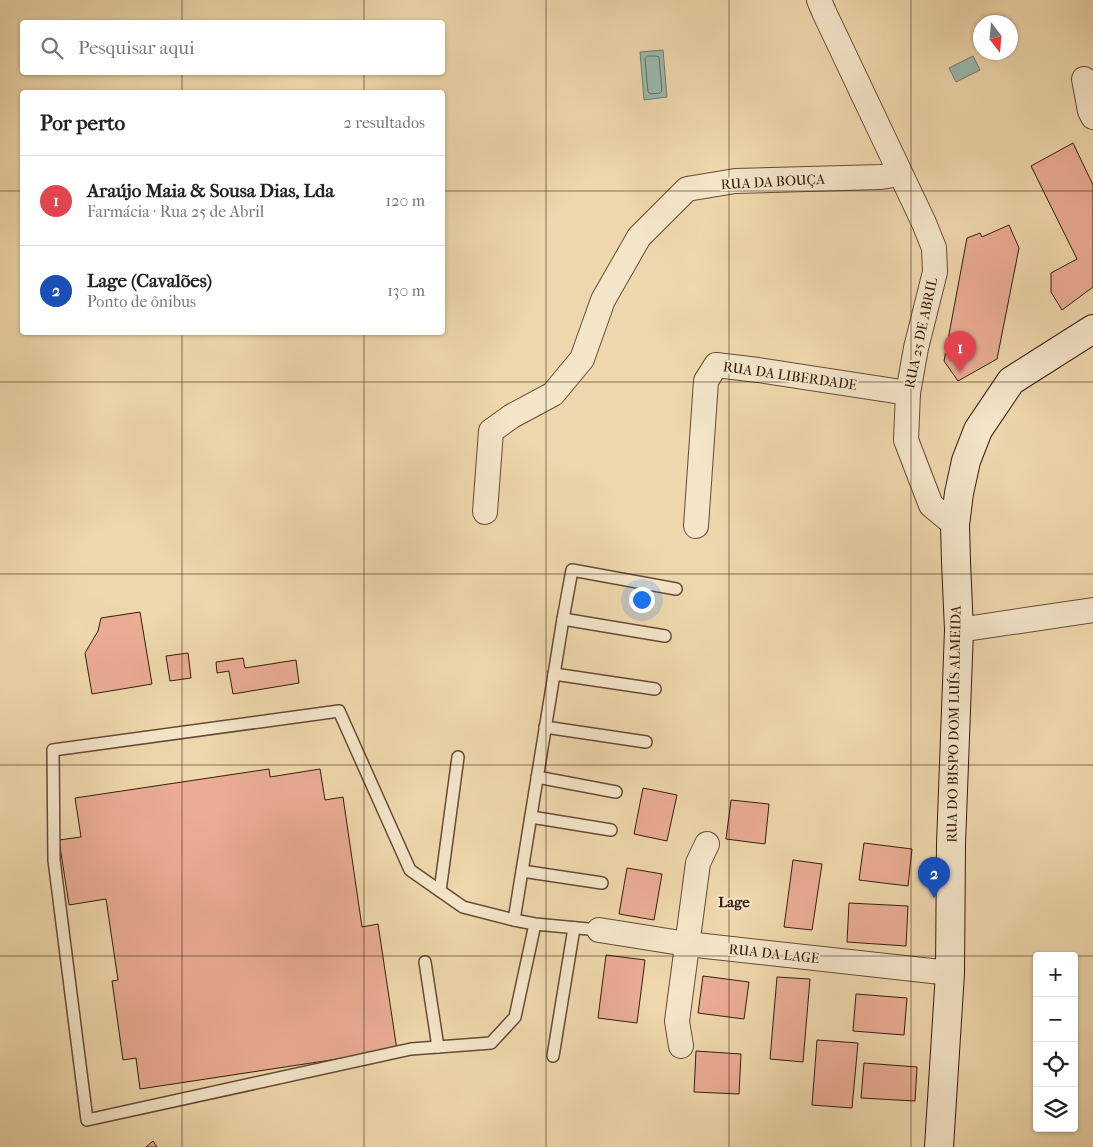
<!DOCTYPE html>
<html lang="pt">
<head>
<meta charset="utf-8">
<style>
	:root { --surface:#fff; --page:#f6f6f6; --text:#222; --muted:#767676; --line:#e0e0e0; --accent:#8f2418 }
	body { margin:0; font-family:"IM FELL French Canon",serif; background:var(--page); color:var(--text) }
	.controls { position:absolute; right:15px; bottom:15px; display:grid; overflow:hidden; border-radius:5px; box-shadow:0 1px 4px #0004 }
	.controls button { width:45px; height:45px; display:grid; place-items:center; padding:0; border:0; border-bottom:1px solid var(--line); background:var(--surface); color:var(--text); font:25px sans-serif }
	.compass { position:absolute; left:973px; top:15px; width:45px; height:45px; border-radius:50%; background:var(--surface); box-shadow:0 1px 4px #0004; rotate:164deg }
	.you { position:absolute; left:641px; top:599px; width:18px; height:18px; margin:-12px; border:4px solid #fff; border-radius:50%; background:#1a73e8; box-shadow:0 0 0 8px #1a73e833 }
	.badge { display:grid; place-items:center; width:32px; height:32px; border-radius:50%; background:var(--accent); color:#fff; font-size:16px; font-weight:700 }
	.pin { position:absolute; translate:-50% -41px; filter:drop-shadow(0 1px 2px #0008) }
	.pin::after { content:''; position:absolute; top:26px; width:18px; height:15px; background:inherit; clip-path:polygon(0 0,100% 0,50% 100%) }
	.list { margin:0; padding:0; list-style:none }
	h2 { display:flex; justify-content:space-between; align-items:center; height:65px; margin:0; padding:0 20px; font-size:21px }
	h2 small { font-size:16px; font-weight:400; color:var(--muted) }
	.list li { display:grid; grid-template-columns:32px 1fr auto; gap:15px; align-items:center; box-sizing:border-box; height:90px; padding:0 20px; border-top:1px solid var(--line) }
	.list b { display:block; font-size:19px; white-space:nowrap }
	.list p { margin:0; font-size:16px; white-space:nowrap; color:var(--muted) }
	.list em { font-size:16px; font-style:normal; color:var(--muted) }
	.icon { flex:none; width:28px; height:28px; fill:none; stroke:currentColor; stroke-width:2; stroke-linecap:round; stroke-linejoin:round }
	.map { position:relative; flex:none; width:1093px; height:1147px; overflow:hidden }
	.search { position:absolute; background:var(--surface); box-shadow:0 1px 4px #0004; left:20px; top:20px; width:425px; height:55px; display:flex; align-items:center; gap:12px; box-sizing:border-box; padding:0 18px; border-radius:5px; color:var(--muted); font-size:19px }
	.panel { position:absolute; background:var(--surface); box-shadow:0 1px 4px #0004; left:20px; top:90px; width:425px; height:245px; border-radius:5px }
	.map>svg:first-child { display:block }
	.water { fill:#9ab9ae; stroke:#727a6e }
	.lines { fill:none; stroke-linecap:round; stroke-linejoin:round }
	.shore { stroke:#686a5e; stroke-width:1 }
	.building { fill:#eaad94; stroke:#371c0e }
	.lane-casing { stroke:#654b36; stroke-width:14 }
	.street-casing { stroke:#654b36; stroke-width:26 }
	.secondary-casing { stroke:#371c0e; stroke-width:30 }
	.lane { stroke:#f4e5c9; stroke-width:11 }
	.street { stroke:#f4e5c9; stroke-width:24 }
	.secondary { stroke:#f4e5c9; stroke-width:28 }
	.grid { fill:none; stroke:#371c0e; stroke-width:1; stroke-opacity:0.55 }
	.labels { text-anchor:middle; dominant-baseline:central; stroke-width:4; stroke-linejoin:round; paint-order:stroke }
	.street-label { font-size:14px; fill:#371c0e; stroke:#f4e5c9 }
	.neighbourhood-label { font-size:15px; font-weight:bold; fill:#371c0e; stroke:#f4e5c9 }
</style>
</head>
<body>
<div class="map">
<svg width="1093" height="1147" viewBox="0 0 1093 1147">
	<rect width="100%" height="100%" fill="#eed7ac"/>
	<filter id="stains"><feTurbulence type="fractalNoise" baseFrequency=".004" numOctaves="4"/><feColorMatrix values="0 0 0 0 .2 0 0 0 0 .09 0 0 0 0 .02 0 0 0 .5 -.17"/></filter>
	<radialGradient id="worn" r=".72"><stop offset=".6" stop-color="#630" stop-opacity="0"/><stop offset="1" stop-color="#630" stop-opacity=".3"/></radialGradient>
	<g class="water">
		<polygon points="663,50 667,97 644,100 640,52"/>
		<polygon points="973,56 980,70 956,82 949,68"/>
	</g>
	<g class="lines">
		<polygon class="shore" points="648,56 656,56 659,57 662,91 660,93 651,94 648,92 645,59"/>
	</g>
	<g class="building">
		<polygon points="1073,143 1093,185 1093,287 1062,310 1051,292 1051,273 1077,259 1031,166"/>
		<polygon points="1009,225 1019,248 997,359 958,381 944,361 967,238 980,233 982,237"/>
		<polygon points="140,612 152,684 92,694 85,653 98,631 101,618"/>
		<polygon points="188,653 191,678 170,681 166,656"/>
		<polygon points="243,658 245,668 296,660 299,683 233,694 229,671 217,673 216,662"/>
		<polygon points="269,769 270,777 320,769 325,800 343,797 362,927 378,924 397,1050 140,1089 136,1058 123,1060 112,981 118,980 106,899 69,905 59,840 81,837 75,798"/>
		<polygon points="643,788 677,795 667,841 634,834"/>
		<polygon points="731,800 769,804 765,844 726,839"/>
		<polygon points="864,843 912,849 908,886 859,880"/>
		<polygon points="793,860 822,864 812,930 784,927"/>
		<polygon points="627,868 662,874 654,920 619,914"/>
		<polygon points="849,903 908,906 906,946 847,942"/>
		<polygon points="606,955 645,960 637,1023 598,1018"/>
		<polygon points="703,976 749,982 744,1019 698,1013"/>
		<polygon points="777,977 810,979 803,1062 770,1059"/>
		<polygon points="856,994 907,998 904,1035 853,1031"/>
		<polygon points="817,1040 858,1043 852,1108 812,1105"/>
		<polygon points="696,1051 741,1054 739,1094 694,1092"/>
		<polygon points="864,1063 917,1067 915,1101 861,1098"/>
		<polygon points="153,1141 157,1147 146,1147"/>
	</g>
	<g class="lines">
		<g class="lane-casing">
			<g id="lane">
				<polyline points="563,619 665,636"/>
				<polyline points="554,674 655,689"/>
				<polyline points="545,727 646,742"/>
				<polyline points="537,777 616,792"/>
				<polyline points="531,817 611,830"/>
				<polyline points="522,871 602,883"/>
				<polyline points="440,891 458,757"/>
				<polyline points="514,920 563,619 572,570 676,589"/>
				<polyline points="535,924 515,1017 491,1043 411,1049 87,1120 54,860 53,750 339,711 410,870 463,907 514,920 535,924 599,930"/>
				<polyline points="425,962 438,1047"/>
				<polyline points="553,1056 574,928"/>
			</g>
		</g>
		<g class="street-casing">
			<g id="street">
				<polyline points="819,0 824,12 924,223 934,248 935,272 916,348 908,393 906,440 931,505 955,525"/>
				<polyline points="1084,79 1090,111 1093,117"/>
				<polyline points="485,512 491,431 512,416 553,394 582,359 603,300 639,237 687,189 735,181 881,177 900,174"/>
				<polyline points="696,526 706,381 716,365 758,370 908,393"/>
				<polyline points="959,630 1093,610"/>
				<polyline points="599,930 687,944 950,973"/>
				<polyline points="681,1046 677,1021 698,863 707,844"/>
			</g>
		</g>
		<g class="secondary-casing">
			<polyline id="secondary" points="939,1147 950,973 951,844 959,630 956,562 955,525 959,493 966,461 978,430 1011,381 1093,329"/>
		</g>
		<use href="#lane" class="lane"/>
		<use href="#street" class="street"/>
		<use href="#secondary" class="secondary"/>
	</g>
	<path class="grid" d="M182 0V22M364 0V22M546 0V1147M729 0V1147M911 0V1147M182 72V92M364 72V92M0 191H22M442 191H1093M182 332V1147M364 332V1147M0 382H1093M0 574H1093M0 765H1093M0 956H1037M1074 956H1093"/>
	<g class="labels">
		<g class="street-label">
			<text transform="translate(773 182) rotate(-3)">RUA DA BOUÇA</text>
			<text transform="translate(921 333) rotate(-78)">RUA 25 DE ABRIL</text>
			<text transform="translate(790 376) rotate(8)">RUA DA LIBERDADE</text>
			<text transform="translate(954 724) rotate(-89)">RUA DO BISPO DOM LUÍS ALMEIDA</text>
			<text transform="translate(774 954) rotate(6)">RUA DA LAGE</text>
		</g>
		<g class="neighbourhood-label">
			<text x="734" y="902">Lage</text>
		</g>
	</g>
	<rect width="100%" height="100%" filter="url(#stains)"/>
	<rect width="100%" height="100%" fill="url(#worn)"/>
</svg>
<div class="controls">
<button>+</button>
<button>−</button>
<button><svg class="icon" aria-label="locate" viewBox="0 0 24 24"><circle cx="12" cy="12" r="6"/><path d="M12 2v4M12 18v4M2 12h4M18 12h4"/></svg></button>
<button><svg class="icon" aria-label="layers" viewBox="0 0 24 24"><path d="M12 4l9 5-9 5-9-5zM3 14l9 5 9-5"/></svg></button>
</div>
<svg class="compass" viewBox="-18 -18 36 36"><path d="M0-13l5 13h-10z" fill="#e53935"/><path d="M0 13l5-13h-10z" fill="#767676"/></svg>
<div class="you"></div>
<div class="pin badge" style="left:960px;top:372px;background:#e0444e">1</div>
<div class="pin badge" style="left:934px;top:898px;background:#1a4fb4">2</div>
<div class="search"><svg class="icon" aria-label="search" viewBox="0 0 24 24"><circle cx="10" cy="10" r="6"/><path d="M15 15l6 6"/></svg>Pesquisar aqui</div>
<section class="panel">
<h2>Por perto<small>2 resultados</small></h2>
<ul class="list">
<li><span class="badge" style="background:#e0444e">1</span><div><b>Araújo Maia &amp; Sousa Dias, Lda</b><p>Farmácia · Rua 25 de Abril</p></div><em>120 m</em></li>
<li><span class="badge" style="background:#1a4fb4">2</span><div><b>Lage (Cavalões)</b><p>Ponto de ônibus</p></div><em>130 m</em></li>
</ul>
</section>
</div>
</body>
</html>
